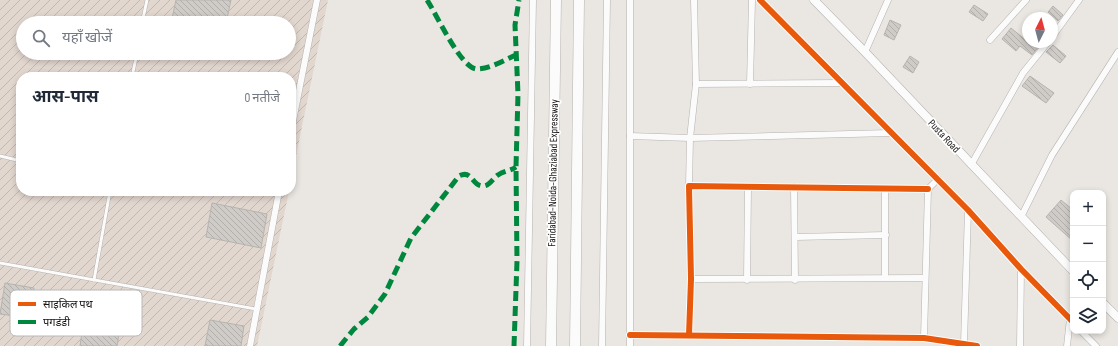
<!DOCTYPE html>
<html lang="hi">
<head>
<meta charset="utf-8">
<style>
	:root { --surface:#fff; --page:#f6f6f7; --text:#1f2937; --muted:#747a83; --line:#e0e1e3 }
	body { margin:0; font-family:"Sofia Sans Condensed","Noto Sans Devanagari",sans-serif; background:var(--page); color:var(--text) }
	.controls { position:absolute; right:12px; bottom:12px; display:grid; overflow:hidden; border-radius:8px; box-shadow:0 2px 6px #0003 }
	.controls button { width:36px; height:36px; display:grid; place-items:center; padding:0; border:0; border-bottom:1px solid var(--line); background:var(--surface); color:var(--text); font:20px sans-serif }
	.compass { position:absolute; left:1022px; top:12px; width:36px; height:36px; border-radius:50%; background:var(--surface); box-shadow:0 2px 6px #0003; rotate:6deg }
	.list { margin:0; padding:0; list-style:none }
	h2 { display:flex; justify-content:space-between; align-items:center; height:52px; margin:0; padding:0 16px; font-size:17px }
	h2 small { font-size:13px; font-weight:400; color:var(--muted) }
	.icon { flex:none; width:22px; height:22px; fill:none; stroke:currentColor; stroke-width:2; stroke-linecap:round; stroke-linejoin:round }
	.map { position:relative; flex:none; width:1118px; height:346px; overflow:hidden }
	.search { position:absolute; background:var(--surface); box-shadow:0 2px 6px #0003; left:16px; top:16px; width:280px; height:44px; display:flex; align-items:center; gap:10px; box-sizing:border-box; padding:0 14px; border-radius:22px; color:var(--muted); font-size:15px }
	.panel { position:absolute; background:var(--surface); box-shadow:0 2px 6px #0003; left:16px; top:72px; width:280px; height:124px; border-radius:16px }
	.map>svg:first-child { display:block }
	.industrial { fill:url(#industrial-furrows); fill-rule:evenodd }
	.building { fill:url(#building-back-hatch); stroke:#b6b3b0 }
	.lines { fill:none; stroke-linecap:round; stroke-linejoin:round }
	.service-casing { stroke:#b6b3b0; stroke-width:4 }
	.minor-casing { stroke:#b6b3b0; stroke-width:7 }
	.tertiary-casing { stroke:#b6b3b0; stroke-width:9 }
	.primary-casing { stroke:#b6b3b0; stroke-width:11 }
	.service { stroke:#fcfbfb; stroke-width:3 }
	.minor { stroke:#fcfbfb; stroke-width:6 }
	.tertiary { stroke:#fcfbfb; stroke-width:8 }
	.primary { stroke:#fcfbfb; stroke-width:10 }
	.quiet { stroke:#00873e; stroke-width:5; stroke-dasharray:10 5; stroke-linecap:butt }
	.cycleway-casing { stroke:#fff; stroke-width:8 }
	.cycleway { stroke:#e8590c; stroke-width:6 }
	.labels { text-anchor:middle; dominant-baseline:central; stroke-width:3.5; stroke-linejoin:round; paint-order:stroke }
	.street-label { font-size:11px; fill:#161311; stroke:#fff }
	.key { fill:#fff; stroke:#b9b8b8; stroke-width:1 }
	.key-label { font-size:11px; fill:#161311 }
</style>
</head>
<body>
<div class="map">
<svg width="1118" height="346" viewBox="0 0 1118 346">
	<defs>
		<pattern id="industrial-furrows" width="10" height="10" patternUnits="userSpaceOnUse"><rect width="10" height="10" fill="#e2d7cf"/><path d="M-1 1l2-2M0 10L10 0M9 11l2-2" fill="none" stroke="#c1b8b1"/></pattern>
		<pattern id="building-back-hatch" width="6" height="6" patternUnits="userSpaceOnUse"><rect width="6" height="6" fill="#cfccc8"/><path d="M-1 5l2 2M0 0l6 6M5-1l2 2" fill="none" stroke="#b1aeab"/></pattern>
	</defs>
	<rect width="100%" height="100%" fill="#eae6e2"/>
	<path class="industrial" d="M0 0H328L291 180V77H21V191H289L257 346H0ZM23 23H289V53H23Z"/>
	<g class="building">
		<polygon points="176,0 231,0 226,23 171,23"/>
		<polygon points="974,5 988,14 983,21 969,12"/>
		<polygon points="1053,6 1063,15 1058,21 1048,12"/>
		<polygon points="890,20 901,25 894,40 884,35"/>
		<polygon points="1011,28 1028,42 1042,42 1032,55 1020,46 1016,51 1002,39"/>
		<polygon points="1053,45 1066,56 1060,63 1046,52"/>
		<polygon points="910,56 919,62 913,73 903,67"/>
		<polygon points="1030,76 1054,93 1046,103 1022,86"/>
		<polygon points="1061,200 1073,210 1073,241 1046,217"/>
		<polygon points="212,203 267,214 261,248 206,237"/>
		<polygon points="5,283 34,288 30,318 0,314"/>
		<polygon points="87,299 124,304 117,346 80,346"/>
		<polygon points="210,320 244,326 241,346 205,346"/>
	</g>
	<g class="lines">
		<g class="service-casing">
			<g id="service">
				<polyline points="142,23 147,0"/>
				<polyline points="132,77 137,53"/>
				<polyline points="0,156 21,161"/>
				<polyline points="0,263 256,309"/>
				<polyline points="94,280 110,191"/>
			</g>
		</g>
		<g class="minor-casing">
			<g id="minor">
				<polyline points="760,0 968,210 1021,269 1073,322"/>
				<polyline points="1052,37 1079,0"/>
				<polyline points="990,40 1026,0"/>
				<polyline points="865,52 888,0"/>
				<polyline points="696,84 842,83"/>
				<polyline points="750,84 752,0"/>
				<polyline points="291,131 317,0"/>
				<polyline points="630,136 690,138 890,133"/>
				<polyline points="971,165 1023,73 1048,42"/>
				<polyline points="689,186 690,138 696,84 694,0"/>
				<polyline points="794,187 795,280"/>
				<polyline points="1021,217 1052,155 1118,52"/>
				<polyline points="795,237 886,235"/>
				<polyline points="885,277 885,190"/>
				<polyline points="691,279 924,278"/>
				<polyline points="747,280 748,188"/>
				<polyline points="1081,331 1096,346"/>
				<polyline points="630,335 924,338 977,346"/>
				<polyline points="689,335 691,279 689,186 928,189"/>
				<polyline points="924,338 928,189 938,179"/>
				<polyline points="964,344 968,210"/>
				<polyline points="250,346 279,191"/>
				<polyline points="527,346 533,0"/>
				<polyline points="602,346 607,0"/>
				<polyline points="630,346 630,0"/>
				<polyline points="1020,346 1021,269"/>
				<polyline points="1067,346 1070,319"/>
			</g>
		</g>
		<g class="tertiary-casing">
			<g id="tertiary">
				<polyline points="814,0 865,52 1073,271"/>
				<polyline points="1103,303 1118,318"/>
			</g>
		</g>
		<g class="primary-casing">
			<g id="primary">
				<polyline points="551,346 556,0"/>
				<polyline points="575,346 579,0"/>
			</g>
		</g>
		<use href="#service" class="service"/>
		<use href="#minor" class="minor"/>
		<use href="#tertiary" class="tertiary"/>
		<use href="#primary" class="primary"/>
		<g class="quiet">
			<path d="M427 0C436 13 461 69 477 69 490 69 504 60 516 55"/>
			<path d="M340 346 354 329 368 317 385 294 411 238 459 176C472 169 472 186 483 186 490 186 493 178 498 175 504 171 510 171 516 167"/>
			<polyline points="514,346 517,261 516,167 518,94 515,25 519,0"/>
		</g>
		<g class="cycleway-casing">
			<g id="cycleway">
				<polyline points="760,0 968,210 1021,269 1073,322"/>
				<polyline points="630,335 924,338 977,346"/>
				<polyline points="689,335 691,279 689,186 928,189"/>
			</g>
		</g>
		<use href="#cycleway" class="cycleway"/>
	</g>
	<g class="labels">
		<g class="street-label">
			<text transform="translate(944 136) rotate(47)">Pusta Road</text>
			<text transform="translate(553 173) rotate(-89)">Faridabad-Noida-Ghaziabad Expressway</text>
		</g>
	</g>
	<rect x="10" y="290" width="132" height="46" rx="6" class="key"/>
	<rect x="18" y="302" width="18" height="4" fill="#e8590c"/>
	<rect x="18" y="320" width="18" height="4" fill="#00873e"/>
	<g class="key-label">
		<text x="43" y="308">साइकिल पथ</text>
		<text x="43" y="326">पगडंडी</text>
	</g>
</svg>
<div class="controls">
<button>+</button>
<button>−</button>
<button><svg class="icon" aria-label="locate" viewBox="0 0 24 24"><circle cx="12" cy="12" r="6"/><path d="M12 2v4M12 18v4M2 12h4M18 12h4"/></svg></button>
<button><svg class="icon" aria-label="layers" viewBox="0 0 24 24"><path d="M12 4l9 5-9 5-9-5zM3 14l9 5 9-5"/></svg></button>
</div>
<svg class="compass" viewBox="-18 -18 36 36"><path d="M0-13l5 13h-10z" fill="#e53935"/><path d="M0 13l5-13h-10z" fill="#747a83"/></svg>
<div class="search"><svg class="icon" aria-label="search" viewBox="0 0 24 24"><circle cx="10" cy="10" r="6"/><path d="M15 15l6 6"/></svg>यहाँ खोजें</div>
<section class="panel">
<h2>आस-पास<small>0 नतीजे</small></h2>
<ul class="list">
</ul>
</section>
</div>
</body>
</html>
